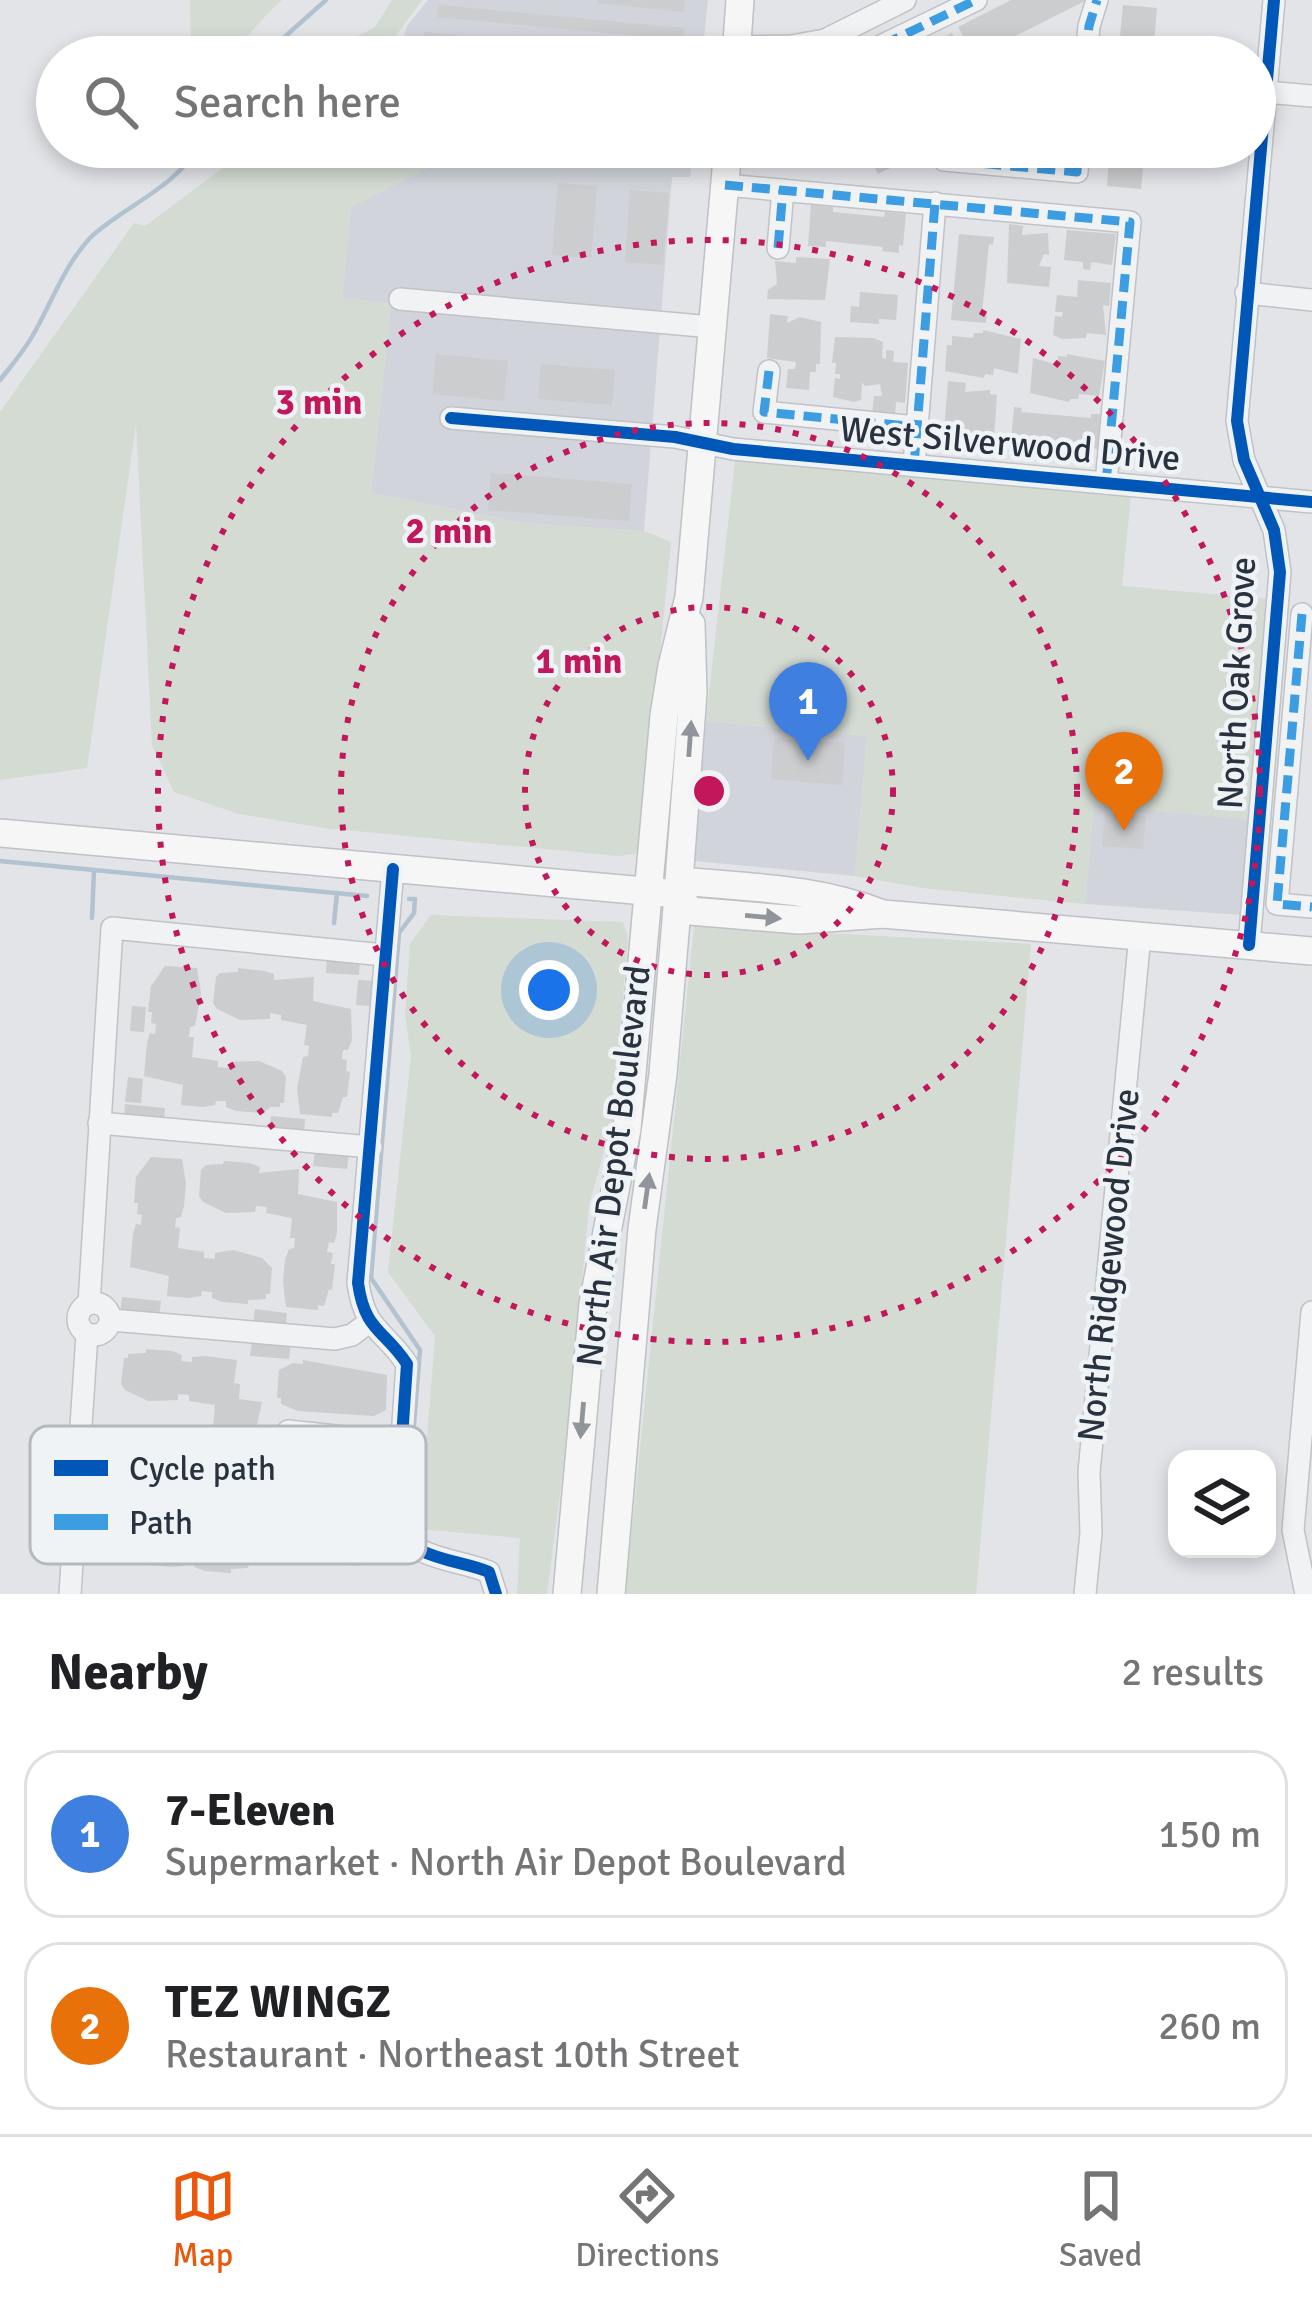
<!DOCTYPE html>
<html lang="en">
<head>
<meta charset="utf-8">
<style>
	:root { --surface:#fff; --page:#f6f6f6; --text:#202124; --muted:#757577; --line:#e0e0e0; --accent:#ea580c }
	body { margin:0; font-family:Signika,sans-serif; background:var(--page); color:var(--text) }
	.controls { position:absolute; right:36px; bottom:36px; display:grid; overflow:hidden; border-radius:24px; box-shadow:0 6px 18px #0003 }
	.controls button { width:108px; height:108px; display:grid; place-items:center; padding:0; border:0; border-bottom:3px solid var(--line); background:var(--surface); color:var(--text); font:60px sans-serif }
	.you { position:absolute; left:549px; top:990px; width:42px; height:42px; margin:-30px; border:9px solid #fff; border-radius:50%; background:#1a73e8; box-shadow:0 0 0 18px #1a73e833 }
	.badge { display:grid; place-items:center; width:78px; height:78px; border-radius:50%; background:var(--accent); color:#fff; font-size:39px; font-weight:700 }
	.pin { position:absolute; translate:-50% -99px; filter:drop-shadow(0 3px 6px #0008) }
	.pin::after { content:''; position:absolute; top:63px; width:42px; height:36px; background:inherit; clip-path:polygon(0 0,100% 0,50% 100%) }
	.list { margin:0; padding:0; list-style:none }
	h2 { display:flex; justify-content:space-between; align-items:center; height:156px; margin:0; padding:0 48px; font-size:51px }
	h2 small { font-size:39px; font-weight:400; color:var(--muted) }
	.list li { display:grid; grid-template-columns:78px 1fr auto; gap:36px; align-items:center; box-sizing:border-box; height:168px; margin:0 24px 24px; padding:0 24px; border:3px solid var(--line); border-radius:36px }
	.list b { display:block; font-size:45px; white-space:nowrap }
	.list p { margin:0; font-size:39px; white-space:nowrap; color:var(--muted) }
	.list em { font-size:39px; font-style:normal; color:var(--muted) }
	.icon { flex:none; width:66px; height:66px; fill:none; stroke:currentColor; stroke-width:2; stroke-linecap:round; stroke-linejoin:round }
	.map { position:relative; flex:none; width:1312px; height:1594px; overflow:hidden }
	.search { position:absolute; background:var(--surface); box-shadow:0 6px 18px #0003; left:36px; right:36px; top:36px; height:132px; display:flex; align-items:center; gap:30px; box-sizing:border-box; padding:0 42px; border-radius:66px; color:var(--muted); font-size:45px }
	.sheet { height:540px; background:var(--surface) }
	nav { display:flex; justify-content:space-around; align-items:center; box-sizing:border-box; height:168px; border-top:3px solid var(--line); background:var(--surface); font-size:33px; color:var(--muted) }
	nav a { display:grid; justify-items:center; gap:6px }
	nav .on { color:var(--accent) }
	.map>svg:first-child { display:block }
	.built { fill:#d1d4da }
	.green { fill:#d3dbd3 }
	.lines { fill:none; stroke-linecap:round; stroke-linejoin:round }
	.stream { stroke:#b1c2d1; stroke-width:4.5 }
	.building { fill:#cbcdcf }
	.minor-casing { stroke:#c0c2c5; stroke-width:24 }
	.major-casing { stroke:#bec1c5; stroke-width:30 }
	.minor { stroke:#f1f2f4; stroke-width:21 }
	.major { stroke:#f6f6f6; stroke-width:27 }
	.quiet { stroke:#3d9de3; stroke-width:9; stroke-dasharray:18 9; stroke-linecap:butt }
	.cycleway-casing { stroke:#f0f3f6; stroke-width:20 }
	.cycleway { stroke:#0057b8; stroke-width:12 }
	.oneway { fill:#90949b }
	.ring { fill:none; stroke:#c2185b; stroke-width:6; stroke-dasharray:6 12 }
	.labels { text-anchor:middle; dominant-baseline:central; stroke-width:9; stroke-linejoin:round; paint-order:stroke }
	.street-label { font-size:36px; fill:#293340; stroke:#f0f3f6 }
	.key { fill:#f0f3f6; stroke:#b4b9bf; stroke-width:3 }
	.key-label { font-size:33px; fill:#293340 }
	.centre { fill:#c2185b; stroke:#f0f3f6; stroke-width:6 }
	.ring-label { font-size:36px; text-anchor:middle; font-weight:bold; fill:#c2185b; stroke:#f0f3f6; stroke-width:9; stroke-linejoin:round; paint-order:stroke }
</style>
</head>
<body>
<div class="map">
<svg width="1312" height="1594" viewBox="0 0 1312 1594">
	<rect width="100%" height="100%" fill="#e2e4e7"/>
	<g class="built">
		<polygon points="428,0 708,0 702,57 398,57 407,26"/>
		<polygon points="396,147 693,147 690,177 672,177 644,531 522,523 371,493 391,304 342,298 351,206 456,154"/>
		<polygon points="706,721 867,736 855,876 694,861"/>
		<polygon points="1094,804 1251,820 1242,915 1085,904"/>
	</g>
	<g class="green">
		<path d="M190 0H282C250 27 243 57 196 57L191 52Z"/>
		<polygon points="392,0 422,0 380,57 323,57 333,48 374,28"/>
		<polygon points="251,147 354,147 455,155 351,207 342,298 391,304 371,493 522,523 644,531 671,542 640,853 619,856 324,828 239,814 174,792 152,745 136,424 87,768 0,780 0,412 134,223 145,226"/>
		<polygon points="735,461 1131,496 1122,586 1268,599 1251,820 1094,805 1085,904 922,888 855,876 867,736 706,721"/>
		<polygon points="431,915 623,922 628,938 612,1123 589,1205 569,1424 547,1594 517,1594 520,1538 420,1529 435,1336 388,1272 411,1056 405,1015 410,944"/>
		<polygon points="694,926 1031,944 976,1594 625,1594"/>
	</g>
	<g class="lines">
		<g class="stream">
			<polyline points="262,57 326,0"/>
			<path d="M0 380C11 366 24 351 33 335 52 302 64 266 90 238 118 210 182 184 196 147"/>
			<polyline points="0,861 367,896"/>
			<polyline points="409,899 415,899 414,913 399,933 371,1278 420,1350 410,1472"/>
			<polyline points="92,918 94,870"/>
			<polyline points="334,923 337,893"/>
		</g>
	</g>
	<g class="building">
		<polygon points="597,0 685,0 684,12 597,3"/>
		<polygon points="1011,0 1087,0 974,57 958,27"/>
		<polygon points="439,5 684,28 683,40 437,17"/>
		<polygon points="1123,5 1157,8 1153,57 1118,57"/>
		<polygon points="424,32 654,54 654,57 553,57 423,45"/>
		<polygon points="952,33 964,57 925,57 921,48"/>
		<polygon points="1023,40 1059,42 1058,57 1022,57"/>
		<polygon points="621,147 681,147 681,156 621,150"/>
		<polygon points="801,147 826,147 825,165 799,163"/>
		<polygon points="864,147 906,147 911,158 878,174"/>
		<polygon points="1110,147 1145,147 1141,189 1107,186"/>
		<polygon points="558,183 597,186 591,258 552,255"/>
		<polygon points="630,190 669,193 663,265 625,262"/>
		<polygon points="811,205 833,207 833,212 884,217 885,212 906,214 903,246 899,245 899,253 882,251 883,247 826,241 826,247 808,246"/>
		<polygon points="1009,224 1023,226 1022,235 1048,233 1049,255 1044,254 1039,266 1051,267 1049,287 1007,283"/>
		<polygon points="1067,230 1116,234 1112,265 1091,262 1090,270 1083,269 1083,262 1064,260"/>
		<polygon points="959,234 994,237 993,245 989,244 982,313 987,313 986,323 951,320"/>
		<polygon points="796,257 830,259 825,300 767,299 768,290 777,284 775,261 796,263"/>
		<polygon points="1078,280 1111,283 1109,306 1103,305 1106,335 1087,333 1086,338 1062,339 1053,335 1055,316 1062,317 1063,312 1055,312 1057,295 1077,297"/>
		<polygon points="860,292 898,295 896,320 879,319 879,324 850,322 851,306 859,307"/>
		<polygon points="770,314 788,316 787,323 800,317 821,322 820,364 816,364 816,372 810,372 809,390 786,388 788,369 795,369 796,362 767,358"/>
		<polygon points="983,330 1021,339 1018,374 994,368 993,375 985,374 984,378 945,371 947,345 952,345 952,336 973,338 974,333 983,333"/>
		<polygon points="835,337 873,338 883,342 882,358 886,359 886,350 894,351 893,362 908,363 905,403 896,402 895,417 872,415 874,396 882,396 880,384 865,386 862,382 861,400 854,402 833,397 835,378 840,379 840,374 835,374 836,363 832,363"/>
		<polygon points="436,354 508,361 504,401 432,394"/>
		<polygon points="1067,354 1105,361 1099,396 1079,394 1078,399 1070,399 1069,402 1030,393 1033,358 1058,365 1058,356 1067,357"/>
		<polygon points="541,364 615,370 612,405 538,399"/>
		<polygon points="948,381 966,383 965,392 990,390 990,394 997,395 994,439 964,433 964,438 951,437 951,433 944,432"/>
		<polygon points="1014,407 1022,408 1021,412 1091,418 1091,414 1100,414 1098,449 1011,442"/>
		<polygon points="491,473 632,484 629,521 488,510"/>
		<polygon points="774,738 845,743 842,785 771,779"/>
		<polygon points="1105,813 1146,816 1143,849 1102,846"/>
		<polygon points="327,958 360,960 359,975 326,973"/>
		<polygon points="165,966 197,968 201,993 195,1026 190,1027 189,1037 194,1037 192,1057 218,1061 218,1067 229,1068 230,1062 259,1061 282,1071 286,1077 284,1103 280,1103 280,1107 271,1107 262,1113 236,1111 226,1107 226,1101 216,1101 215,1105 203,1107 181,1105 183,1085 144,1076 147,1043 150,1033 155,1034 156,1024 151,1023 152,1012 148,1012 151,986"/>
		<polygon points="238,968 264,971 274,974 274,980 314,977 313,1001 351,1009 352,1040 348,1050 343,1050 342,1059 347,1060 346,1071 350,1072 347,1097 343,1097 338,1113 332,1113 332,1117 300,1114 297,1089 303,1057 308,1056 309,1046 304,1045 307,1025 281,1020 281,1015 270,1013 270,1019 240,1020 217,1009 213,1003 216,977 220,973 238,972"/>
		<polygon points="358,980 373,981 371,1006 356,1005"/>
		<polygon points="132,1006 146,1007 144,1032 130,1031"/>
		<polygon points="128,1077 143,1079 141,1103 125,1102"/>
		<polygon points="125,1104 165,1108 164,1123 124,1118"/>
		<polygon points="271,1116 305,1119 304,1134 269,1131"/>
		<polygon points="315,1151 349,1154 347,1169 313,1166"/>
		<polygon points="151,1157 182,1159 186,1184 184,1206 181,1217 176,1218 175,1227 180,1228 178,1248 204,1252 204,1258 215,1259 215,1253 233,1250 262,1258 272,1268 270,1294 266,1294 266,1299 248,1300 248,1304 222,1302 212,1298 212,1292 202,1291 201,1296 189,1298 167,1296 169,1276 130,1267 133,1234 136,1224 141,1225 142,1215 137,1214 138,1203 134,1203 136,1177"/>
		<polygon points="224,1161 250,1163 260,1167 259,1173 299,1169 298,1194 337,1202 337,1233 334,1243 329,1242 327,1252 333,1253 331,1264 335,1264 332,1290 329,1289 324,1306 318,1305 318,1310 286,1307 283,1282 285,1260 289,1249 294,1248 295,1238 290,1238 292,1218 266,1213 267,1207 256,1206 255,1212 226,1213 203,1202 199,1196 201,1170 206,1165 223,1164"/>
		<polygon points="122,1297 161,1301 159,1318 120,1314"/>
		<polygon points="255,1309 287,1313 286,1327 253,1324"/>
		<polygon points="252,1341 291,1344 289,1359 250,1356"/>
		<polygon points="146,1349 172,1351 182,1355 181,1361 192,1362 192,1357 205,1356 237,1360 234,1383 240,1384 239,1399 262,1402 256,1430 251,1430 250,1440 255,1440 254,1451 258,1452 255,1477 252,1477 247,1494 241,1493 240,1498 209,1494 206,1470 208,1448 212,1437 216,1436 217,1426 213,1426 215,1405 189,1401 189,1395 178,1394 178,1400 148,1401 125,1390 121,1384 124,1358 128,1358 128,1354 146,1353"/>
		<polygon points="303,1360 387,1375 386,1410 374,1416 298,1411 281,1404 281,1398 277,1398 279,1370 293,1363 303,1364"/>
		<polygon points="133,1426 165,1428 169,1453 167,1475 163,1486 158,1487 158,1497 163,1497 161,1518 187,1522 186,1528 197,1529 198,1523 215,1520 244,1528 255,1537 252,1564 249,1563 248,1568 231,1569 231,1573 205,1571 194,1567 195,1562 184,1561 184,1566 172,1567 139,1564 141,1541 135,1540 137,1524 114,1522 115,1503 119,1494 124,1494 125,1484 119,1484 120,1472 117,1472 119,1447"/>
		<polygon points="294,1508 307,1510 307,1513 360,1515 379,1524 378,1559 374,1563 356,1566 289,1560 272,1552 272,1547 268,1546 270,1519 284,1511 294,1512"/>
	</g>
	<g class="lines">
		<g class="minor-casing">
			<g id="minor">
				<polyline points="736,47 791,46 825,40 905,0"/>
				<polyline points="858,57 976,0"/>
				<polyline points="1086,57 1089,26 1097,0"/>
				<polyline points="1266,92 1312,96"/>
				<polyline points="938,147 944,160 1077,172 1079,147"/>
				<polyline points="725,185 1130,222 1106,483"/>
				<polyline points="778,248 783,190"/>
				<polyline points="1246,293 1312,300"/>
				<polyline points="400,299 712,327"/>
				<polyline points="769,371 764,412 917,427"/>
				<polyline points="451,418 675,437 733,449 1312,502"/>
				<polyline points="914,465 935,203"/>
				<polyline points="1302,614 1277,904 1312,907"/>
				<path d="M393 869 358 1283C365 1332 384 1329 407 1364L396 1526C412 1560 458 1559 489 1572L496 1594"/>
				<polyline points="1249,945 1280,572 1274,530 1244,460 1237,421 1274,0"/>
				<polyline points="99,1123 371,1147"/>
				<circle cx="94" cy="1319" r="16"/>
				<polyline points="89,1304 112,928 384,955"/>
				<polyline points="111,1320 335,1339 352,1335 369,1322"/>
				<polyline points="398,1493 284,1482 288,1431 402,1443"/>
				<polyline points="70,1594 87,1334"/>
				<polyline points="1085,1594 1091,1533 1089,1472 1140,935"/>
				<polyline points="1306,1594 1293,1530 1312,1312"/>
			</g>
		</g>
		<g class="major-casing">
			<g id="major">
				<polyline points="736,57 740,0"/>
				<path d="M0 833 678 894 692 882C760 888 818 889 883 914"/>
				<polyline points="678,894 690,911 799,920 883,914 1312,951"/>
				<polyline points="567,1594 593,1304 627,1129 664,716 672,666 689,597 728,147"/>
				<polyline points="611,1594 642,1229 663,1074 676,921 693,693 691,624"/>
			</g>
		</g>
		<use href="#minor" class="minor"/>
		<use href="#major" class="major"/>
		<g class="quiet">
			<polyline points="858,57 976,0"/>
			<polyline points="1086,57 1089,26 1097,0"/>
			<polyline points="938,147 944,160 1077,172 1079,147"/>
			<polyline points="725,185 1130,222 1106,483"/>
			<polyline points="778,248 783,190"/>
			<polyline points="769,371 764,412 917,427"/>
			<polyline points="914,465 935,203"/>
			<polyline points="1302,614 1277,904 1312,907"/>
		</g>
		<g class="cycleway-casing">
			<g id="cycleway">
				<polyline points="451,418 675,437 733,449 1312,502"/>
				<path d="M393 869 358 1283C365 1332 384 1329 407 1364L396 1526C412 1560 458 1559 489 1572L496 1594"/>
				<polyline points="1249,945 1280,572 1274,530 1244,460 1237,421 1274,0"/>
			</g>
		</g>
		<use href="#cycleway" class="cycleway"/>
	</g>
	<defs><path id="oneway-solid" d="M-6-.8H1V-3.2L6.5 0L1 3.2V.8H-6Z" transform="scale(3)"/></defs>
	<g class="oneway">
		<use href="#oneway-solid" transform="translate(690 739) rotate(-86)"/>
		<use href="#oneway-solid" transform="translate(763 917) rotate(5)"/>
		<use href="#oneway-solid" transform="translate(647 1191) rotate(-82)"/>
		<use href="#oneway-solid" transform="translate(582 1420) rotate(95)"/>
	</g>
	<g class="ring">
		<circle cx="709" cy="791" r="184"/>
		<circle cx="709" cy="791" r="368"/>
		<circle cx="709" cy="791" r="551"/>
	</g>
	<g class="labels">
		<g class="street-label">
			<text transform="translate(1010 444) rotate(5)">West Silverwood Drive</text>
			<text transform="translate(1237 683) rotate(-87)">North Oak Grove</text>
			<text transform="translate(614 1166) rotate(-83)">North Air Depot Boulevard</text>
			<text transform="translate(1109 1265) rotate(-84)">North Ridgewood Drive</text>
		</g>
	</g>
	<rect x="30" y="1426" width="396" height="138" rx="18" class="key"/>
	<rect x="54" y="1460" width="54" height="16" fill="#0057b8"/>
	<rect x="54" y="1514" width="54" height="16" fill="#3d9de3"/>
	<g class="key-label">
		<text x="129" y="1480">Cycle path</text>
		<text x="129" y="1534">Path</text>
	</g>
	<circle cx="709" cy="791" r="18" class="centre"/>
	<g class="ring-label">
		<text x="319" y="414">3 min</text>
		<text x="449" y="543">2 min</text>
		<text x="579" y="673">1 min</text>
	</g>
</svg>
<div class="controls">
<button><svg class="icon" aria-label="layers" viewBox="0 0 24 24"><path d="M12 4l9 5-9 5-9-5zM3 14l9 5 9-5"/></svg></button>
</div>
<div class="you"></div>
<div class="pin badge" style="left:808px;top:761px;background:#3f7fe0">1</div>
<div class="pin badge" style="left:1124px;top:831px;background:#e8710a">2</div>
<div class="search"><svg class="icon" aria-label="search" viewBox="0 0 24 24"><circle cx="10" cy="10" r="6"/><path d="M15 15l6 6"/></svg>Search here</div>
</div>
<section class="sheet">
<h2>Nearby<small>2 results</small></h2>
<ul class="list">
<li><span class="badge" style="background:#3f7fe0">1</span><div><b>7-Eleven</b><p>Supermarket · North Air Depot Boulevard</p></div><em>150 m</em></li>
<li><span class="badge" style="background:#e8710a">2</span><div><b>TEZ WINGZ</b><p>Restaurant · Northeast 10th Street</p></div><em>260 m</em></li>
</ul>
</section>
<nav>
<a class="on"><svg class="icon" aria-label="map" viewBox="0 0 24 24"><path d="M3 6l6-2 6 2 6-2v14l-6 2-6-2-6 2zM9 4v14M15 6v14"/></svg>Map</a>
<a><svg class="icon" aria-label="directions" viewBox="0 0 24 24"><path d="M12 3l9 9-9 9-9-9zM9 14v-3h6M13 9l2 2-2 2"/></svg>Directions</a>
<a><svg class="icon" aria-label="saved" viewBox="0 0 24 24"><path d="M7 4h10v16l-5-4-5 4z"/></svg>Saved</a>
</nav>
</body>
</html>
